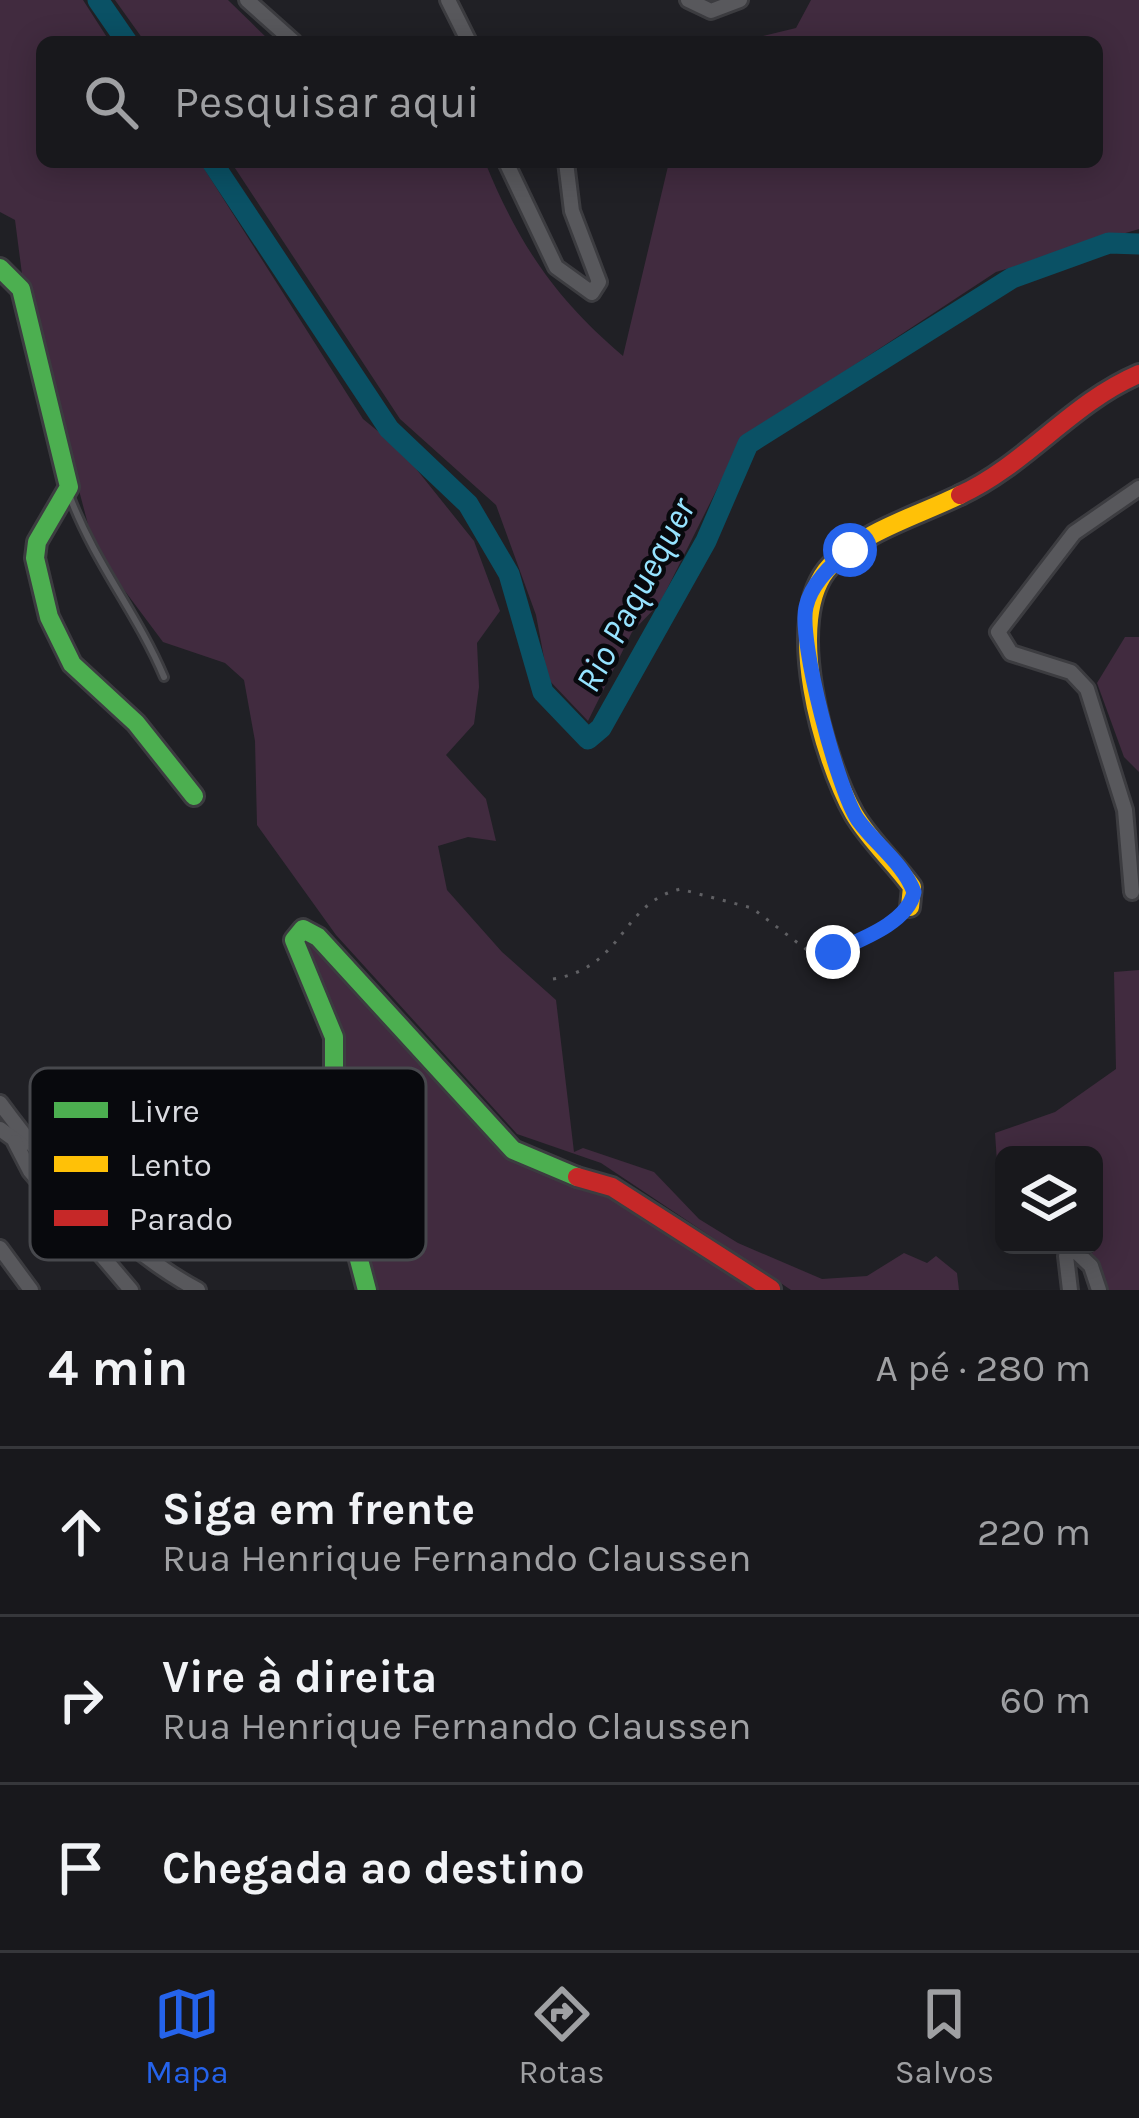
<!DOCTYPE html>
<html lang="pt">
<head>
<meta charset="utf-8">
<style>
	:root { --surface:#18181c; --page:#252529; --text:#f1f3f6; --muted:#9fa0a3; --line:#36373b; --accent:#2563eb }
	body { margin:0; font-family:Karla,sans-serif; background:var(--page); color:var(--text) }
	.controls { position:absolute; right:36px; bottom:36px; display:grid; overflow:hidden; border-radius:18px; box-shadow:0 6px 30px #0003 }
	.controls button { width:108px; height:108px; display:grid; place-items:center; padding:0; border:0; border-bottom:3px solid var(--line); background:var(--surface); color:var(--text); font:60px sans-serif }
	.stop { position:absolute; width:36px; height:36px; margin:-27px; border:9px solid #2563eb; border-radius:50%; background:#fff }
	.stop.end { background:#2563eb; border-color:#fff; box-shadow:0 3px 12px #0008 }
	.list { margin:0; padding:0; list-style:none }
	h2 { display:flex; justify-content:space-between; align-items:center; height:156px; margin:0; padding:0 48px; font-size:51px }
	h2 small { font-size:39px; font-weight:400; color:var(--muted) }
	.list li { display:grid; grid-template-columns:78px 1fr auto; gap:36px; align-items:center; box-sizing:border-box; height:168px; padding:0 48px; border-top:3px solid var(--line) }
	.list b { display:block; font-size:45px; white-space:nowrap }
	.list p { margin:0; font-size:39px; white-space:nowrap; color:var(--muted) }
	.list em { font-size:39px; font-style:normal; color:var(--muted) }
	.icon { flex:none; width:66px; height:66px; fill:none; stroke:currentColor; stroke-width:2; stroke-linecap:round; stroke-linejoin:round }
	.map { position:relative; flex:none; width:1139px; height:1290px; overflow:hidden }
	.search { position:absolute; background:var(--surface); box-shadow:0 6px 30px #0003; left:36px; right:36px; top:36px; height:132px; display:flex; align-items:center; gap:30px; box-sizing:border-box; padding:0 42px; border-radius:18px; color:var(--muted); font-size:45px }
	.sheet { height:660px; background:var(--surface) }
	nav { display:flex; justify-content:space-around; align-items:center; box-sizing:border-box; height:168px; border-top:3px solid var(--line); background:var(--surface); font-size:33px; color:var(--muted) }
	nav a { display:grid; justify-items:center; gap:6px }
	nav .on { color:var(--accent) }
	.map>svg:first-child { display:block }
	.green { fill:#412b3f }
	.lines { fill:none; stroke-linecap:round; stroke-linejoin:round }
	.river { stroke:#0a5165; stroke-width:21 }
	.lane-casing { stroke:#3c3c40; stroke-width:12 }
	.street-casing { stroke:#3c3c40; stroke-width:20 }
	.fast-casing { stroke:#3c3c40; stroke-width:24 }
	.slow-casing { stroke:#3c3c40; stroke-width:24 }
	.jam-casing { stroke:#3c3c40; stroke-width:24 }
	.path { stroke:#606064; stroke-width:3; stroke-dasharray:3 9; stroke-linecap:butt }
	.lane { stroke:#58585c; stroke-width:6 }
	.street { stroke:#58585c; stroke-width:14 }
	.fast { stroke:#4caf50; stroke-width:18 }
	.slow { stroke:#ffc107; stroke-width:18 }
	.jam { stroke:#c62828; stroke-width:18 }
	.route { stroke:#2563eb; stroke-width:15 }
	.labels { text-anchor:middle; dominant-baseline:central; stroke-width:9; stroke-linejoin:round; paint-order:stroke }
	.water-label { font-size:36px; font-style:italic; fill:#96e3ff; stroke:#08090d }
	.key { fill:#08090d; stroke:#47484d; stroke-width:3 }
	.key-label { font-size:33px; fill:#dadbe1 }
</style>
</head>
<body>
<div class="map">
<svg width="1139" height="1290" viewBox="0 0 1139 1290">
	<rect width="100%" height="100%" fill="#202025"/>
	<g class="green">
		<polygon points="0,0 83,0 110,42 42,42 42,162 200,162 363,419 401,450 474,541 500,611 477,643 479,687 474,724 446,755 486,799 496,841 468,837 438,846 447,890 502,952 556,1000 574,1152 583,1148 654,1172 699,1219 738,1243 822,1279 867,1276 904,1253 927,1263 936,1256 957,1273 959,1290 791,1290 601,1163 517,1134 336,935 257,825 255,741 244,680 225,663 163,642 95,551 22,274 15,220 0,212"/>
		<polygon points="115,0 228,0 271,42 145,42"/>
		<path d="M811 0H1139V229L996 272 742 439 660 603 632 632 588 721 548 679 536 615 496 505 400 419 231 162H485C519 245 555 298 623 356L669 162H1097V42H739L796 28Z"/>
		<polygon points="1125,637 1139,637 1139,772 1124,757 1097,683"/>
		<polygon points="298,928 505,1145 597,1173 764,1290 370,1290 350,1220 334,1029"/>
		<polygon points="1139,970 1139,1290 1103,1290 1082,1245 1094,1245 1094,1155 1004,1155 1004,1172 997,1162 995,1133 1055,1112 1116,1069 1114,972"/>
	</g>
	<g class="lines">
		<g class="river">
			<polyline points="98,0 127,42"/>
			<polyline points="212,162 389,429 468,504 509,574 543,692 588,739 601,728 706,541 748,444 1012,278 1109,243 1139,244"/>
		</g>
		<g class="lane-casing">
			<path id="lane" d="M70 497C96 565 137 613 164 677"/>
		</g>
		<g class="street-casing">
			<g id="street">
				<polyline points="247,0 294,42"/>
				<polyline points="448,0 469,42"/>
				<polyline points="688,0 711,11 740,0"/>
				<polyline points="506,162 556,267 592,293 599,282 572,211 566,162"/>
				<polyline points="1132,892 1125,810 1087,689 1071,672 1011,653 998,632 1074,533 1139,488"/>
				<path d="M0 1103C52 1174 120 1248 198 1290"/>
				<polyline points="0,1129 22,1145"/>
				<polyline points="15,1142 30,1171 131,1290"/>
				<polyline points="0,1248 31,1290"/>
				<polyline points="1070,1290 1066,1256 1072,1248 1091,1266 1099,1290"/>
			</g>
		</g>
		<g class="fast-casing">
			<g id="fast">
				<polyline points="0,268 21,289 69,487 37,542 35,558 49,617 72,664 136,723 194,796"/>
				<polyline points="367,1290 347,1214 334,1114 334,1037 294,940 303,929 318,937 513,1150 577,1177"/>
			</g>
		</g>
		<g class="slow-casing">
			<path id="slow" d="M910 907 912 887C894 862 870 841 854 814 823 759 782 617 830 566 863 531 917 516 960 495"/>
		</g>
		<g class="jam-casing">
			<g id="jam">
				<path d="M960 495C1027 464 1071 403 1139 374"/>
				<polyline points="577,1177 612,1187 771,1289"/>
			</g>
		</g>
		<path class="path" d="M553 979C625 967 620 904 680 889L752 908 815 956 833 952 899 915"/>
		<use href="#lane" class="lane"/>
		<use href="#street" class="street"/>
		<use href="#fast" class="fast"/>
		<use href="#slow" class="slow"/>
		<use href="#jam" class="jam"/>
	</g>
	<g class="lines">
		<path class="route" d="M833 952C859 940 908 923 914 892 903 863 876 845 858 820 838 791 798 640 806 607 811 583 832 564 850 550"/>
	</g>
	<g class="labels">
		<g class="water-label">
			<text transform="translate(635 595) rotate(-62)">Rio Paquequer</text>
		</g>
	</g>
	<rect x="30" y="1068" width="396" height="192" rx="18" class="key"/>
	<rect x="54" y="1102" width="54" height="16" fill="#4caf50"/>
	<rect x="54" y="1156" width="54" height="16" fill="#ffc107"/>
	<rect x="54" y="1210" width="54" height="16" fill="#c62828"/>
	<g class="key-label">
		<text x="129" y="1122">Livre</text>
		<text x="129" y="1176">Lento</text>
		<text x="129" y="1230">Parado</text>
	</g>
</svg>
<div class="controls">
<button><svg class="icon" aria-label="layers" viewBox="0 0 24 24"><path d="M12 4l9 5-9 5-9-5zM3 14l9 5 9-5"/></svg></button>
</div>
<div class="stop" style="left:850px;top:550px"></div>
<div class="stop end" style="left:833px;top:952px"></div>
<div class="search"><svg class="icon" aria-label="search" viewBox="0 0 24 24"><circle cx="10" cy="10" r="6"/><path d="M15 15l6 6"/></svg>Pesquisar aqui</div>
</div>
<section class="sheet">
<h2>4 min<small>A pé · 280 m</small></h2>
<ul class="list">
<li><svg class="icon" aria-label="ahead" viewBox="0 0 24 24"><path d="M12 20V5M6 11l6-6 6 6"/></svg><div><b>Siga em frente</b><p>Rua Henrique Fernando Claussen</p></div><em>220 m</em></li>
<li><svg class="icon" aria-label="right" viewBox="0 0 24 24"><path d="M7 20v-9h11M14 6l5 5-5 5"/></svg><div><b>Vire à direita</b><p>Rua Henrique Fernando Claussen</p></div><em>60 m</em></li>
<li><svg class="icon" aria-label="arrive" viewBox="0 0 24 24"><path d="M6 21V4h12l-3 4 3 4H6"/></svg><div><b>Chegada ao destino</b></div></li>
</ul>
</section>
<nav>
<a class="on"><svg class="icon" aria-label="map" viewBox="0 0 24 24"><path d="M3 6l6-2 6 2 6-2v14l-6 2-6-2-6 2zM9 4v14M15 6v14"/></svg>Mapa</a>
<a><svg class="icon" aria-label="directions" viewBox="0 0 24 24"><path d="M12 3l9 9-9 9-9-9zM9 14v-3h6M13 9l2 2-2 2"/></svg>Rotas</a>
<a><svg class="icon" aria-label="saved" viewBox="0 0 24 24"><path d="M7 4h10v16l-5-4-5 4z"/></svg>Salvos</a>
</nav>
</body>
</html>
